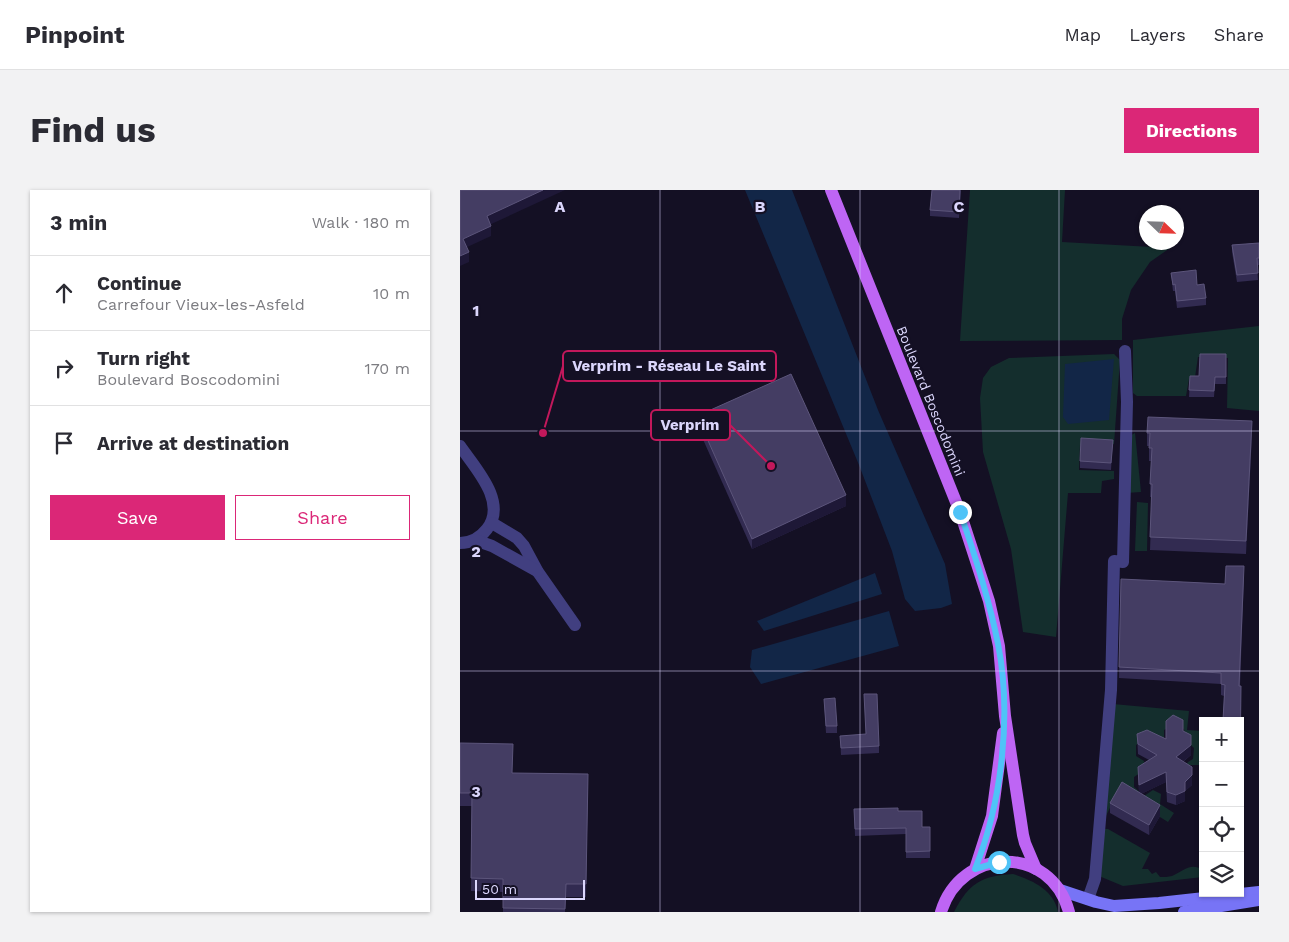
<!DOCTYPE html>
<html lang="en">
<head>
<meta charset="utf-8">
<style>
	:root { --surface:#fff; --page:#f2f2f3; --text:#2b2b33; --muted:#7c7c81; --line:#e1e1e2; --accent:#db2777 }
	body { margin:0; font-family:"Work Sans",sans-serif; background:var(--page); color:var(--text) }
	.controls { position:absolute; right:15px; bottom:15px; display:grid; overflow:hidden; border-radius:0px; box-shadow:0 1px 4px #0004 }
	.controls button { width:45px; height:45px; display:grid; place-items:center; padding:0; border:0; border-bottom:1px solid var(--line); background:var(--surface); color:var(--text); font:25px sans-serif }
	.compass { position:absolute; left:679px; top:15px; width:45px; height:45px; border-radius:50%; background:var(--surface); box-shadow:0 1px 4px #0004; rotate:113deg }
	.scale { position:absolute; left:15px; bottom:12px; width:110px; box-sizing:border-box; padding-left:5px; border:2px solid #dbd6fc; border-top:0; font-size:14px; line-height:18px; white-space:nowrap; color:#dbd6fc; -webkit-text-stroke:4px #141024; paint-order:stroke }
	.stop { position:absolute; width:15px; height:15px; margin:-11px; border:4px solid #4fc3f7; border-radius:50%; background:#fff }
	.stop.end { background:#4fc3f7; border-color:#fff; box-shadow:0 1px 5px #0008 }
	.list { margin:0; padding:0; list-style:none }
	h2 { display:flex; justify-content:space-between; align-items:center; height:65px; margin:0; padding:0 20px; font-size:21px }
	h2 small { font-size:16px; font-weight:400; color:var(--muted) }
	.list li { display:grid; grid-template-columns:32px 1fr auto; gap:15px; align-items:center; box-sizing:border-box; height:75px; padding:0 20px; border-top:1px solid var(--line) }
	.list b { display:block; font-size:19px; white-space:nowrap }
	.list p { margin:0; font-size:16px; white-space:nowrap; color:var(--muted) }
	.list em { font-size:16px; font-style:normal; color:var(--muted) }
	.actions { display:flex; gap:10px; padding:15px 20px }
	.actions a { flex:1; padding:11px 0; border:1px solid var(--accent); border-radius:0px; text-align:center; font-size:18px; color:var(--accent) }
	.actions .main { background:var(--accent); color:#fff }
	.icon { flex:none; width:28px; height:28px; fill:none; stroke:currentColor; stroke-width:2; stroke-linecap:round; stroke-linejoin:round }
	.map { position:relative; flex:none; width:799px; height:722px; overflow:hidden; border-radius:0px }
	header { display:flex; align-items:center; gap:30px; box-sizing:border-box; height:70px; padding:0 25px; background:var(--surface); border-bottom:1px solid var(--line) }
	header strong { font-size:24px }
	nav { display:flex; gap:28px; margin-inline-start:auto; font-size:18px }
	.intro { display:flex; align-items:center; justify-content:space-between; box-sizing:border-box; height:120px; padding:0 30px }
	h1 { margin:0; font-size:35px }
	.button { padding:12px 22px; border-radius:0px; background:var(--accent); color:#fff; font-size:18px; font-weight:700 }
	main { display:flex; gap:30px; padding:0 30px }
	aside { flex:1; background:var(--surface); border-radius:0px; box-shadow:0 1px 4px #0004 }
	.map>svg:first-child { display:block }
	.green { fill:#142e2d }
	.water { fill:#122647 }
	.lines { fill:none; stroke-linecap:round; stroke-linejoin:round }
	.minor { stroke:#413f80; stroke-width:12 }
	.secondary { stroke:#7774f6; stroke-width:12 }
	.primary { stroke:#be65f4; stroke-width:12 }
	.wall { fill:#322b51 }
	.shaded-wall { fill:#1e1837 }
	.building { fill:#443d63; stroke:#5c557b }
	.route { stroke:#4fc3f7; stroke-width:6 }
	.grid { fill:none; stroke:#dbd6fc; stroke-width:1; stroke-opacity:0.55 }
	.labels { text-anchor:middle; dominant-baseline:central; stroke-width:4.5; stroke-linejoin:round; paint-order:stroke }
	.street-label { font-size:14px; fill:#dbd6fc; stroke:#141024 }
	.grid-label { font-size:16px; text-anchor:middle; font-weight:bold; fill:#dbd6fc; stroke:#141024; stroke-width:4.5; stroke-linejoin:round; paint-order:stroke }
	.leader { fill:none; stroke:#c2185b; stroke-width:2 }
	.callout-dot { fill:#c2185b; stroke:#141024; stroke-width:2 }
	.callout { fill:#141024; stroke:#c2185b; stroke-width:2 }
	.callout-label { font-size:15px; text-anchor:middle; font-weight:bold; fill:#dbd6fc }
</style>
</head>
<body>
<header>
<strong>Pinpoint</strong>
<nav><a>Map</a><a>Layers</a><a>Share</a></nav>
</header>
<div class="intro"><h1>Find us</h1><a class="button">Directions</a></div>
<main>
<aside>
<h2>3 min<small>Walk · 180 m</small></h2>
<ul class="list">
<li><svg class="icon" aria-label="ahead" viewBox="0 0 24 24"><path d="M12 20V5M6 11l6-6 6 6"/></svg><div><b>Continue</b><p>Carrefour Vieux-les-Asfeld</p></div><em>10 m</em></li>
<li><svg class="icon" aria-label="right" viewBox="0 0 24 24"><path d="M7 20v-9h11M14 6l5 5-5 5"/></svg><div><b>Turn right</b><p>Boulevard Boscodomini</p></div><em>170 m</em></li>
<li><svg class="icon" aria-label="arrive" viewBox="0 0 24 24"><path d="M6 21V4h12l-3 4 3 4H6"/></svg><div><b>Arrive at destination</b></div></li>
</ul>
<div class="actions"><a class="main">Save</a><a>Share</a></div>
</aside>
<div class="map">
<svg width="799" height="722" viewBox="0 0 799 722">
	<rect width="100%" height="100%" fill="#141024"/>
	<g class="green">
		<polygon points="510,0 605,0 602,52 710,58 690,72 671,100 662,129 662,150 500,151"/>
		<polygon points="799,136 799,221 767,218 768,168 738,167 735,187 729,189 726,206 677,206 673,203 673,150"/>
		<polygon points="654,164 660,170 654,254 620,255 619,280 654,281 654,289 642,291 641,303 608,303 596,447 563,442 551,359 523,262 520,208 523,188 531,177 549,168"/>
		<polygon points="675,243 681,302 666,303 668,247"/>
		<polygon points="677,312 688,313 687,361 675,361"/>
		<polygon points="653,514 729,521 727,540 743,541 743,575 726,575 728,572 733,569 734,558 725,550 724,539 714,535 704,540 704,550 687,550 676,555 676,566 684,571 683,581 674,587 674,597 684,606 693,600 701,604 700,614 714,623 708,632 658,601 646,626"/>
		<path d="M644 639H648L690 663 682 679H688L692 684 696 682 700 687C704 687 708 687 712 686 724 681 730 672 743 680V687L663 696 639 686Z"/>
		<path d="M553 684C572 690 594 700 598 722H494C509 693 521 686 553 684Z"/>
	</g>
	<g class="water">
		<polygon points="285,0 332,0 418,220 485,374 492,414 481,418 455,421 445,409 432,361 399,275"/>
		<polygon points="654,169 649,230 608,234 603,227 605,174"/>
		<polygon points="415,383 422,404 304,441 297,431"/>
		<polygon points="429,421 439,456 301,494 290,477 292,460"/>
	</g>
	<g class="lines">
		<g class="minor">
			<path d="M0 256C15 278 48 312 27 339 20 348 11 353 0 353"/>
			<polyline points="32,333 57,348 64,356 78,382 115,435"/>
			<polyline points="15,350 32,356 77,381"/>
			<polyline points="628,709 635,689 651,500 654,371 663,372 667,212 665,161"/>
		</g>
		<g class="secondary">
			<polyline points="600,700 636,712 654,716 699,713 799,702"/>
			<polyline points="724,722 799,710"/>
		</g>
		<g class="primary">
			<polyline points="371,0 500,322 529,411 539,456 545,526 563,645 565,653 576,679"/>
			<polyline points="515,679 532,626 543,543"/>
			<path d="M481 722C501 656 591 654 609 722"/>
		</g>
	</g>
	<g class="wall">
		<polygon points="501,0 499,28 470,26 470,20"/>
		<polygon points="799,53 799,75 797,75 798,90 777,92 772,62 772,55"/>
		<polygon points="711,83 737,95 746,108 746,115 717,118 715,101 713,101"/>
		<polygon points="766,164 766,194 755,194 754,207 729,207 730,186 739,186"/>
		<polygon points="237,226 386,316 292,359 237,236"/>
		<polygon points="687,243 792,245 786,364 690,360 692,307 690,307 691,271 689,271 689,256 687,256"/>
		<polygon points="653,250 651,280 620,278 620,271"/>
		<polygon points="784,387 780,496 781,496 780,585 780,531 763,530 764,506 761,505 761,494 659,488 661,389 765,394"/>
		<polygon points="364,509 377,536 377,543 366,543"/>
		<polygon points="723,541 731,565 723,572 732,595 725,601 725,611 716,615 707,612 706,592 681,604 700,626 689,645 650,623 650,613 679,603 678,577 689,570 678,564 677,544 706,549"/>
		<polygon points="380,546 419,556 419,563 381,565"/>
		<polygon points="0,553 52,583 128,584 126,707 106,707 105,722 43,722 43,702 11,701 12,616 0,616"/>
		<polygon points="394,619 438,621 462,637 470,637 470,668 446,668 446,644 395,646"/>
	</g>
	<g class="shaded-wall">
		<polygon points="83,0 105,0 27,36 27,26"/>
		<polygon points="31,36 31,46 3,59 3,49"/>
		<polygon points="9,62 9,72 0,76 0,66"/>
		<polygon points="792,231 792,245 786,364 786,351"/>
		<polygon points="386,305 386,316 292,359 292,349"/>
		<polygon points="731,555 731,565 716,577 716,567"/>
		<polygon points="706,582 706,592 679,605 679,595"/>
		<polygon points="732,585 732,595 725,601 725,611 716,615 716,605 725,592"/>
		<polygon points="700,615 700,626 689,645 689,635"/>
	</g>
	<g class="building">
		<polygon points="0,0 83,0 27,26 31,36 3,49 9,62 0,66"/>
		<polygon points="472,0 500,0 499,22 470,20"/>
		<polygon points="799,53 799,68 797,68 798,83 777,85 772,55"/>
		<polygon points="736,80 737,95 744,94 746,108 717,111 715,94 713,95 711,83"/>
		<polygon points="740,164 766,164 766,187 755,187 754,201 729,200 730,186 739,186"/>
		<polygon points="331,184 386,305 292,349 237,226"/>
		<polygon points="688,227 792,231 786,351 690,347 692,294 690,294 692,258 689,258 690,243 687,243"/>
		<polygon points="621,248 653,250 651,273 620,271"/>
		<polygon points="766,376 784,376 779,496 781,496 780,574 780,531 759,531 763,530 765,495 761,494 761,483 659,477 661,389 765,394"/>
		<polygon points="404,504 417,504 419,556 381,558 380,546 406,544"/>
		<polygon points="375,508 377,536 366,536 364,509"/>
		<polygon points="713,525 723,530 723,541 731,545 731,555 716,567 732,577 732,585 725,592 725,601 716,605 707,602 706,582 679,595 678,577 697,565 678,554 677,544 687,540 706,549 706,531"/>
		<polygon points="0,553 53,554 52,583 128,584 126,694 106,694 105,719 43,718 43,689 11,688 12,603 0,603"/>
		<polygon points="662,592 700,615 689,635 650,613"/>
		<polygon points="438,618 438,621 462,621 462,637 470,637 470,661 446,662 446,638 395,639 394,619"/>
	</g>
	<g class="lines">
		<path class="route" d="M500 322C515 365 529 408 538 454 552 524 542 612 515 679L539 672"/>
	</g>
	<path class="grid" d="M200 0V722M400 0V722M599 0V722M0 241H799M0 481H799"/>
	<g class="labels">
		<g class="street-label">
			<text transform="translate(471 211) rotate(68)">Boulevard Boscodomini</text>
		</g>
	</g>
	<g class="grid-label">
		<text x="100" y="22">A</text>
		<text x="300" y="22">B</text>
		<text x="499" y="22">C</text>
		<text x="16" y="126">1</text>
		<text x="16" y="367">2</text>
		<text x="16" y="607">3</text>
	</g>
	<path class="leader" d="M83 243L103 176M311 276L270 235"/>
	<g class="callout-dot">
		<circle cx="83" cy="243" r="5"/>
		<circle cx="311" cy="276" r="5"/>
	</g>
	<g class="callout">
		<rect x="103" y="161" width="213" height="30" rx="5"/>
		<rect x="191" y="220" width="79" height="30" rx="5"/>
	</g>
	<g class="callout-label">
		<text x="209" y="181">Verprim - Réseau Le Saint</text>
		<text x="230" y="240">Verprim</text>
	</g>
</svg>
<div class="controls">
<button>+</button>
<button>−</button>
<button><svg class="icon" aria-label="locate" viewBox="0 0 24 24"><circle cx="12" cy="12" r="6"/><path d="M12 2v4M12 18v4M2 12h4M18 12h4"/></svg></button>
<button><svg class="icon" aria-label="layers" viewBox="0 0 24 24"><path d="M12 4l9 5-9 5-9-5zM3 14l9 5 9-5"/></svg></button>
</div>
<svg class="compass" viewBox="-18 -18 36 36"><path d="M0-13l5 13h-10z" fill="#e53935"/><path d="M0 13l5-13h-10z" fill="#7c7c81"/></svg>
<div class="scale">50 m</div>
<div class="stop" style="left:539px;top:672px"></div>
<div class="stop end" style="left:500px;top:322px"></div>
</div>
</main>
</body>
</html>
